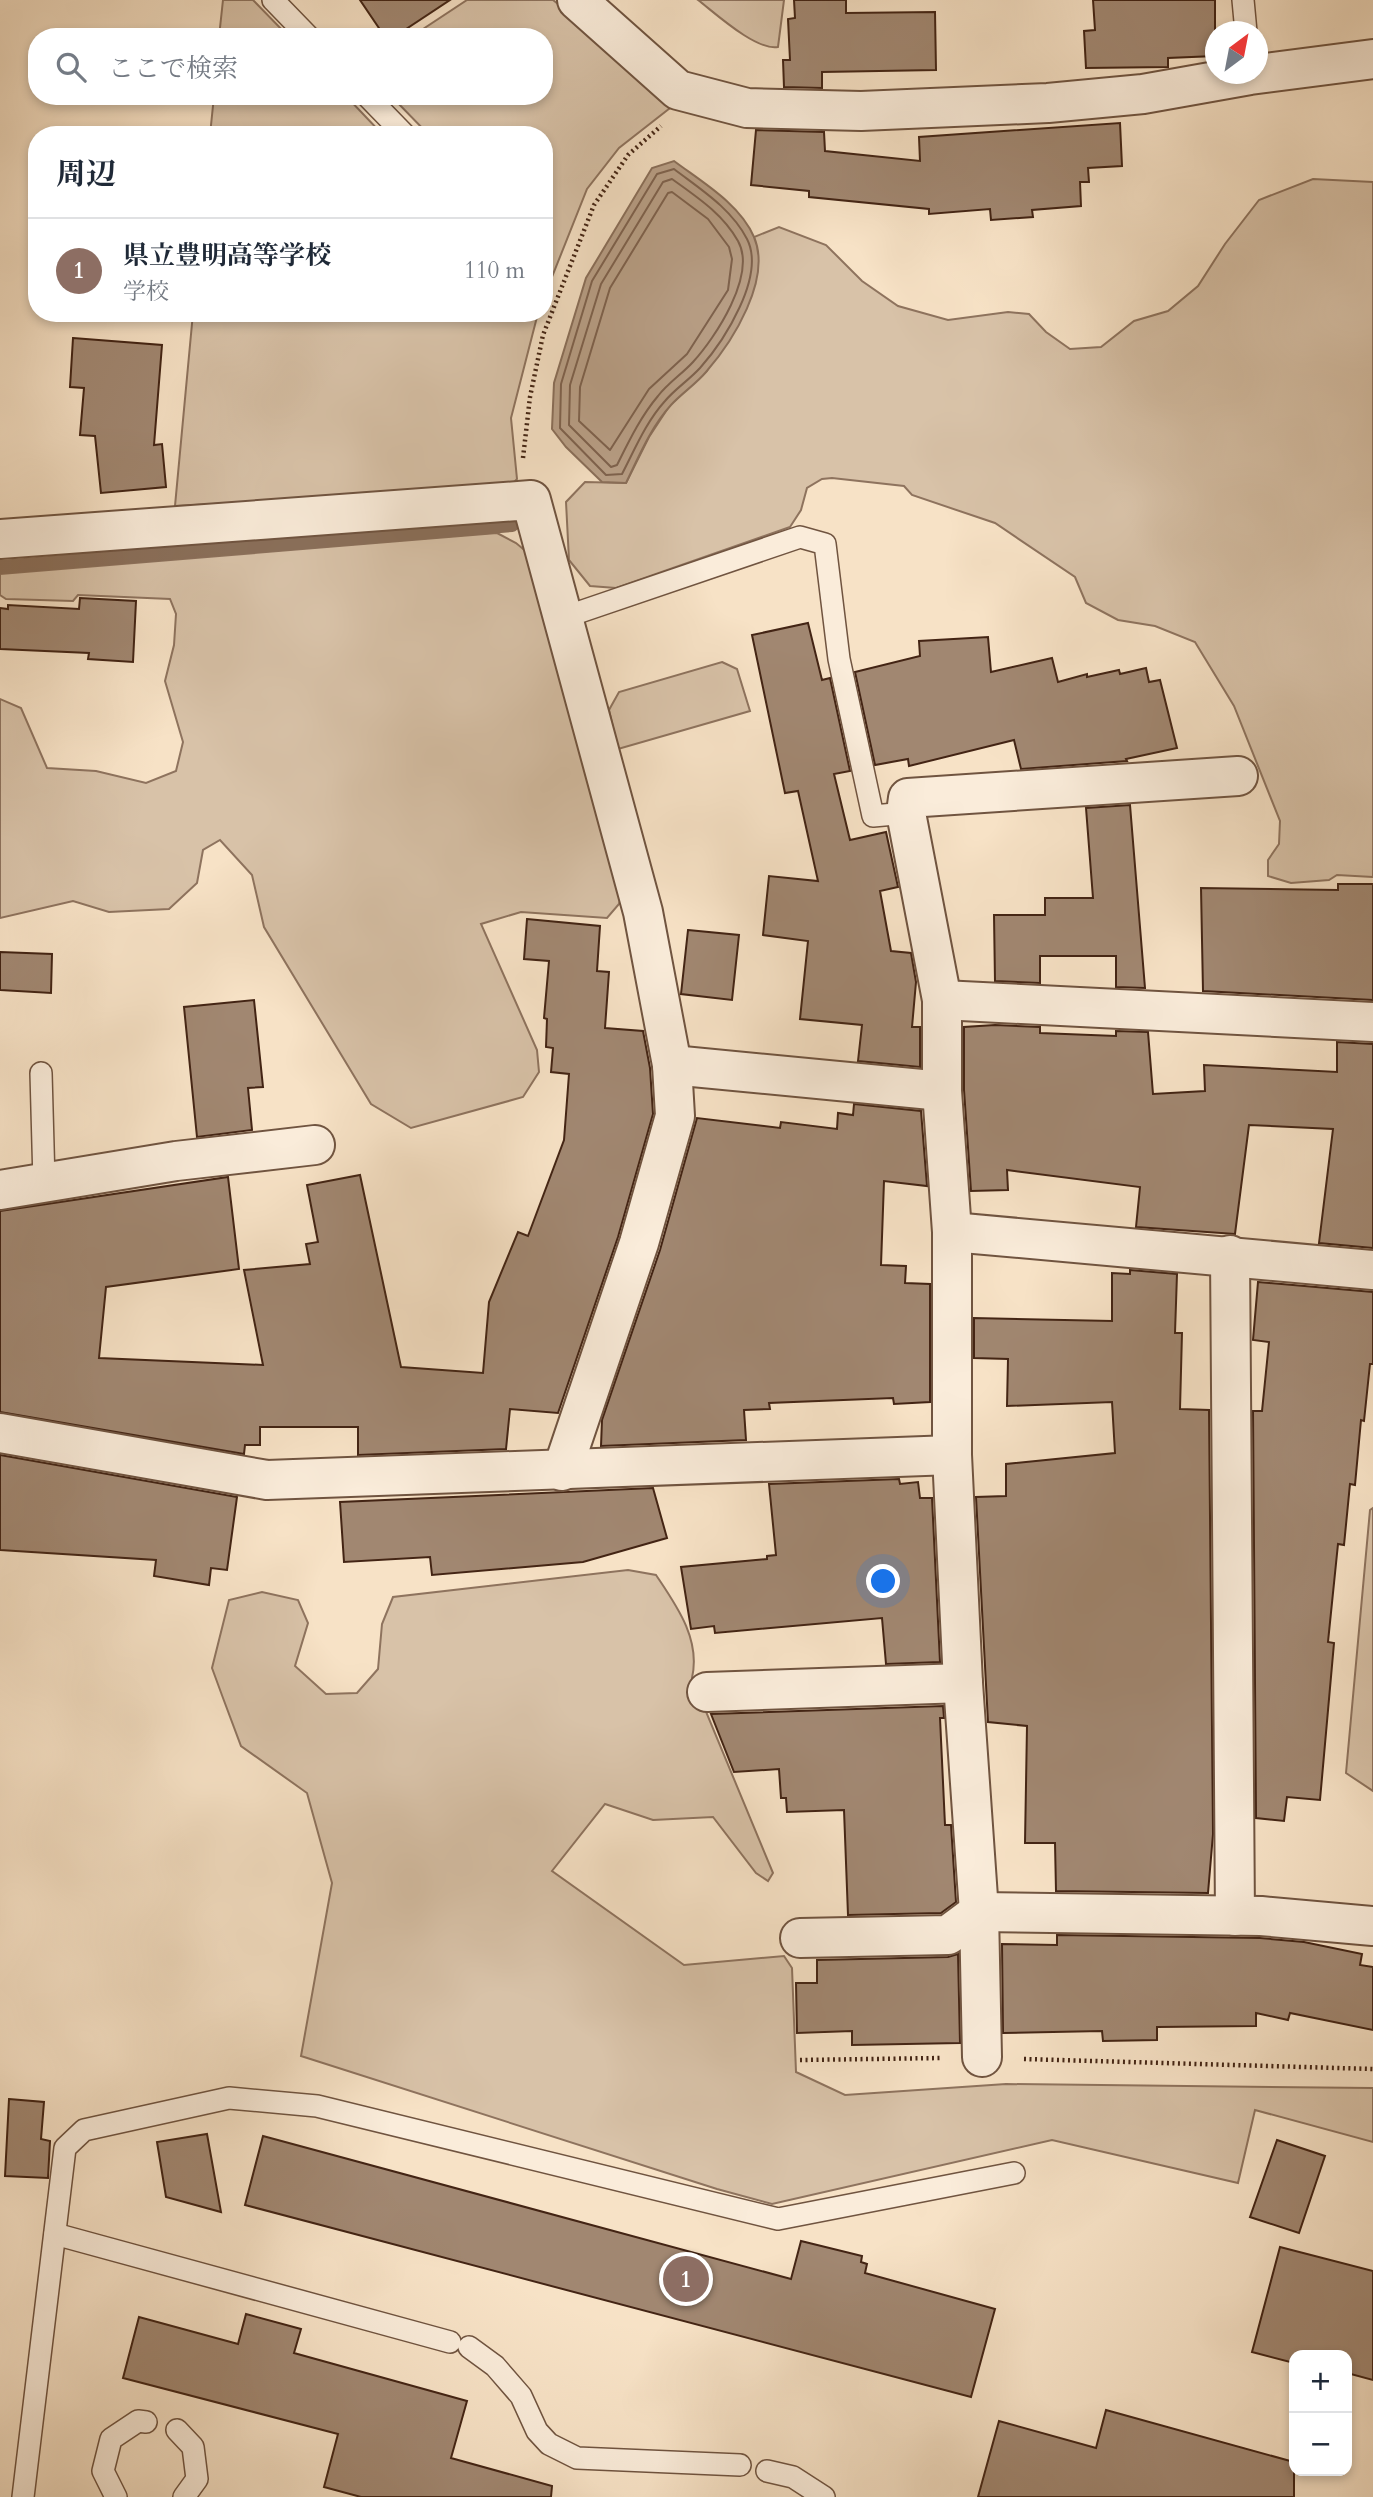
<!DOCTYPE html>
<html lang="ja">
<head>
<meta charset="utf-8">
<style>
	:root { --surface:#fff; --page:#f2f2f3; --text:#1f2937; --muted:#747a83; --line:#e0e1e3; --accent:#db2777 }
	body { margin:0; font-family:Cardo,"Noto Serif JP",serif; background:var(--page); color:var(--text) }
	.controls { position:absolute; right:21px; bottom:21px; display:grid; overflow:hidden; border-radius:14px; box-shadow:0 4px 10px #0003 }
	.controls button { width:63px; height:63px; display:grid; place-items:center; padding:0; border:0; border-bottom:2px solid var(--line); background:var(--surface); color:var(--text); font:35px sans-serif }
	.compass { position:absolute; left:1205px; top:21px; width:63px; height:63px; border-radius:50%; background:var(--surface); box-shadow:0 4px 10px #0003; rotate:32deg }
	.you { position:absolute; left:884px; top:1582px; width:24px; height:24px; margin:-18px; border:5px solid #fff; border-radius:50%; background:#1a73e8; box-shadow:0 0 0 10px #1a73e833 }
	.badge { display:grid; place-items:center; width:46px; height:46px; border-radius:50%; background:var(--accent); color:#fff; font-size:23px; font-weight:700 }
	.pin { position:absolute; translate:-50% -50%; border:4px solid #fff; box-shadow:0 2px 7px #0006 }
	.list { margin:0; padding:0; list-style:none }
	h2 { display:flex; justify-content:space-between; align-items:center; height:91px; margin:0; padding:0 28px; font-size:30px }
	h2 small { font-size:23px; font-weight:400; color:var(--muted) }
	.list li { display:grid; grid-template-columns:46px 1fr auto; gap:21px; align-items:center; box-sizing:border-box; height:105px; padding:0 28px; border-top:2px solid var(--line) }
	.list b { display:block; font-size:26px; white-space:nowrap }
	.list p { margin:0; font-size:23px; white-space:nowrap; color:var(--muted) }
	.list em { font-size:23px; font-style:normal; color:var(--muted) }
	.icon { flex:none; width:38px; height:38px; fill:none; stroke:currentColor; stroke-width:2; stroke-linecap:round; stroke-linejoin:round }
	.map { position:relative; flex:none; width:1373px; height:2497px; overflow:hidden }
	.search { position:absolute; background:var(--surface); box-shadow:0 4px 10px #0003; left:28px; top:28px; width:525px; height:77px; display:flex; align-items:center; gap:18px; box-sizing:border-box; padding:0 24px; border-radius:28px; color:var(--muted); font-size:26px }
	.panel { position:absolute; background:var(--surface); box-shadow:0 4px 10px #0003; left:28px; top:126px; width:525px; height:196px; border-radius:28px }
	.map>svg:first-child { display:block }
	.green { fill:#d8c2a8; stroke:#8e735e; stroke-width:2 }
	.water { fill:#baa189; stroke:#8a6f5a; stroke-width:2 }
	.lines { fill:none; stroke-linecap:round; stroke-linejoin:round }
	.shore { stroke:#7e624e; stroke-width:2 }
	.stream { stroke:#8a6f5a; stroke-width:14 }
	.building { fill:#a18771; stroke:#432414; stroke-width:2 }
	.service-casing { stroke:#705440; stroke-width:24 }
	.minor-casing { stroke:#705440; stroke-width:42 }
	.path { stroke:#432414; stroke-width:4.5; stroke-dasharray:2 3.5; stroke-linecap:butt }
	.service { stroke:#faecda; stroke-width:21 }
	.minor { stroke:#faecda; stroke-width:38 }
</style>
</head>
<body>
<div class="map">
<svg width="1373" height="2497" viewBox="0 0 1373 2497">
	<rect width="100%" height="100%" fill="#f7e2c6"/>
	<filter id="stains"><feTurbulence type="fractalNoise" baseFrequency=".00286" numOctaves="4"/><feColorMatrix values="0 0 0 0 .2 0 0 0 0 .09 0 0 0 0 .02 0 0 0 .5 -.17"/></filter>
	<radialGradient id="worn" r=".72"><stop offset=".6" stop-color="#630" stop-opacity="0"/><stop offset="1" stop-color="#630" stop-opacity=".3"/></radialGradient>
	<g class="green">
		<polygon points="223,0 253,0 289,37 219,37"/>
		<polygon points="467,0 553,0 679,101 619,148 587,189 544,297 544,135 429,135 391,96 544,96 544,37 411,37"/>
		<path d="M698 0H784L778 47C756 51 715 13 698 0Z"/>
		<polygon points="214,96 346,96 383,135 210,135"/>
		<polygon points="1313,179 1373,182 1373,877 1337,875 1329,880 1291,883 1268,876 1268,860 1279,844 1280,821 1234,706 1195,642 1155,626 1118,620 1086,603 1075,577 995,523 912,495 904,486 832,478 822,479 807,488 801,510 790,527 616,588 590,586 569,560 566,502 585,482 626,483 649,437 670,405 707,371 758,257 754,237 779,227 826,245 862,281 898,306 948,320 1008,312 1029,314 1046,332 1070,349 1101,347 1134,321 1168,311 1198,286 1225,244 1259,200"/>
		<polygon points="193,313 538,313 511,418 517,479 508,489 175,506"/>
		<polygon points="497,533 516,543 540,563 623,890 619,904 607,918 521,912 481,924 537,1050 539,1072 523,1097 411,1128 371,1104 264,927 252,875 220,840 203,850 197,883 169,909 109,912 73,901 0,918 0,699 21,708 47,768 96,771 146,783 176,771 183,742 165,681 174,645 176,614 170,599 78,595 73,601 6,599 0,595 0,574"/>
		<polygon points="722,662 737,669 750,711 618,749 609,710 619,692"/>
		<polygon points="1373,1508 1373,1791 1346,1773 1370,1510"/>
		<path d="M628 1570 656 1575C676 1605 701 1639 692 1678L773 1873 768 1881 756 1873 713 1817 653 1820 605 1804 552 1871 684 1965 784 1956 792 1968 796 2072 845 2095 1006 2084 1373 2088V2142L1255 2110 1238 2183 1052 2140 772 2204 717 2189 301 2056 332 1883 307 1793 241 1746 223 1698 212 1668 229 1600 262 1592 298 1600 308 1623 295 1666 326 1694 357 1693 378 1669 382 1624 393 1597Z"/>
	</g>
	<path class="water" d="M674 161C702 182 740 204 754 237 772 279 733 341 706 372 696 384 682 393 671 405 651 427 639 456 626 483L602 482 566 447 552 429 554 383 586 278 652 168Z"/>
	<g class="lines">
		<g class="shore">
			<path d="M674 169C700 189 731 208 747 239 766 276 724 341 700 368 689 380 675 389 665 401 646 422 635 449 622 474L606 475 560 428 561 384 592 281 657 174Z"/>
			<path d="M672 179C697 197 723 214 738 241 757 275 715 338 693 362 682 374 668 383 658 396 641 416 629 441 617 465L611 467 569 425 570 385 601 284 663 182Z"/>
			<polygon points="672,192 708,219 729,247 732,259 728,290 687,354 649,389 610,450 579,421 580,387 610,288 668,193"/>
		</g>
		<polyline class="stream" points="0,567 512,525"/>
	</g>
	<g class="building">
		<polygon points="360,0 450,0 394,37 385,37"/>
		<polygon points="794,0 846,0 846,13 935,12 936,70 822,72 822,88 784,87 783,60 790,60 788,19 795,18"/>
		<polygon points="1093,0 1215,0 1215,56 1168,58 1168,67 1086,68 1084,31 1095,30"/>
		<polygon points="1120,123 1122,166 1088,168 1089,182 1080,182 1081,206 1032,210 1033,217 991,220 990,209 929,214 929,209 809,197 809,191 751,185 756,130 824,132 825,151 920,161 919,137"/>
		<polygon points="73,338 162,345 154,445 162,444 166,487 101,493 95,436 80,435 84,388 70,387"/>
		<polygon points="80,598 136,601 133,662 88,659 89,653 0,649 0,608 8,609 8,605 79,609"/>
		<polygon points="808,623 822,680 830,678 850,771 834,774 850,840 886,832 898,887 880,891 891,951 911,953 916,982 912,1027 920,1027 920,1067 858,1061 862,1025 800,1019 808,941 763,935 769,876 818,881 798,791 785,793 752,635"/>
		<polygon points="988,637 991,672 1052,658 1058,682 1087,674 1087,677 1119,670 1120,674 1146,668 1149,682 1160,680 1177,748 1126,759 1127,761 1021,769 1014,740 909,766 908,759 875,765 855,672 920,656 919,641"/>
		<polygon points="1130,805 1145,988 1116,987 1116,956 1040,956 1040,983 995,981 994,915 1045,915 1045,898 1093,898 1086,808"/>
		<polygon points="1338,884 1373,884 1373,1000 1203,991 1201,888 1338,890"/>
		<polygon points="527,919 600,926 597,971 609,972 605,1028 643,1031 650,1068 653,1114 618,1237 558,1413 510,1409 506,1449 358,1455 358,1427 260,1427 260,1445 245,1445 244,1454 0,1412 0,1211 228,1177 239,1269 106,1287 99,1358 263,1365 244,1270 310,1264 306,1244 318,1242 307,1185 360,1175 401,1367 483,1373 489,1302 518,1232 528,1236 564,1140 569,1074 551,1072 553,1048 546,1047 547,1019 544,1018 549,961 524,959"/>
		<polygon points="688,930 739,935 732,1000 681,994"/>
		<polygon points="0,952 52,954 51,993 0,990"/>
		<polygon points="254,1000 263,1087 248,1088 252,1130 197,1137 184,1007"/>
		<polygon points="995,1025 1040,1027 1040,1033 1116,1036 1116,1031 1148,1032 1153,1094 1205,1091 1204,1065 1337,1072 1337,1042 1373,1044 1373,1248 1319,1243 1333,1129 1249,1125 1235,1234 1136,1227 1140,1187 1007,1170 1008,1190 971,1191 964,1090 964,1027"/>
		<polygon points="854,1104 921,1111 927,1186 884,1181 881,1265 906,1266 905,1283 930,1284 930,1402 894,1404 893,1398 769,1403 770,1409 744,1410 746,1440 601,1446 602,1420 660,1250 697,1118 780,1128 781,1122 837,1129 838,1113 853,1115"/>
		<polygon points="1130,1270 1177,1274 1175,1333 1182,1333 1180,1409 1209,1410 1213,1834 1208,1893 1056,1891 1055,1843 1025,1843 1027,1726 988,1722 976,1497 1006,1496 1006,1464 1115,1453 1112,1402 1007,1406 1008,1359 974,1358 974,1318 1112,1321 1112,1273 1130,1274"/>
		<polygon points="1258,1282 1373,1292 1373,1364 1370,1364 1364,1421 1361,1420 1355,1485 1350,1484 1344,1545 1338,1544 1328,1642 1334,1643 1320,1800 1287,1797 1284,1821 1256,1818 1253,1411 1262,1411 1269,1342 1253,1340"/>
		<polygon points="0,1455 237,1497 227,1570 211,1568 209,1585 154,1576 156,1560 0,1550"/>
		<polygon points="899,1479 900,1484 918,1482 920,1498 932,1498 940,1662 886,1664 882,1618 715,1633 714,1626 691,1629 681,1567 767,1559 767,1556 776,1555 769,1484"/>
		<polygon points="653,1488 667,1538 583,1562 432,1575 430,1557 344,1562 340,1502"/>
		<polygon points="943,1706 944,1718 940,1718 945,1825 951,1825 956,1902 941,1913 848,1915 844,1810 787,1812 786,1798 781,1798 779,1769 734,1772 711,1714"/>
		<polygon points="1057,1935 1260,1938 1304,1942 1362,1954 1360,1965 1373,1967 1373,2030 1290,2013 1288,2020 1256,2013 1256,2026 1157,2027 1157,2040 1103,2041 1102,2031 1003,2033 1002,1944 1057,1945"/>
		<polygon points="958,1954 960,2043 852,2045 852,2031 797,2033 796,1983 817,1983 817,1960 948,1957"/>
		<polygon points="9,2099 44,2102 41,2139 50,2141 48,2178 5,2176"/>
		<polygon points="207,2134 221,2212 166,2197 157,2142"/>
		<polygon points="263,2136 791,2279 801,2241 862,2256 861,2262 867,2264 865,2273 995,2309 971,2397 245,2205"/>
		<polygon points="1277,2140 1325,2156 1299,2233 1250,2217"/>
		<polygon points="1280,2247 1373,2271 1373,2380 1347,2373 1347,2355 1294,2355 1294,2363 1252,2352"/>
		<polygon points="246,2314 301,2329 294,2353 467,2401 451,2458 552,2486 551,2497 361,2497 324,2487 338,2434 123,2378 139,2317 238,2344"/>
		<polygon points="1106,2410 1294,2462 1294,2497 978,2497 999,2421 1096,2448"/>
	</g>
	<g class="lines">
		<g class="service-casing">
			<g id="service">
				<polyline points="273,0 309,37"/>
				<polyline points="1243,0 1246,32"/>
				<polyline points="367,96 405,135"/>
				<polyline points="565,617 800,537 825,544 839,659 873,816 906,813"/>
				<polyline points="41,1073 44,1182"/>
				<polyline points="55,2234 450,2342"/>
				<polyline points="469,2347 495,2366 521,2396 537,2431 549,2444 577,2458 740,2465"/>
				<polyline points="177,2430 193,2447 197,2479 184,2497"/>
				<polyline points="767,2471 793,2477 824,2497"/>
				<polyline points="23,2497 65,2148 84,2130 229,2098 317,2106 778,2219 1014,2173"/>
				<polyline points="116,2497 103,2471 111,2439 138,2421 146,2422"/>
			</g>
		</g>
		<g class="minor-casing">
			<g id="minor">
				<polyline points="577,0 678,90 747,108 861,111 1048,103 1143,94 1250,75 1373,59"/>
				<polyline points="0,539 531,500 643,912 672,1065 675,1116 639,1243 562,1471"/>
				<polyline points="942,1000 1373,1022"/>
				<polyline points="672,1065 942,1091"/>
				<polyline points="0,1190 176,1161 315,1145"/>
				<polyline points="952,1232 1373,1270"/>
				<polyline points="1230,1255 1235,1916"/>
				<polyline points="0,1433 267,1480 952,1455"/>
				<polyline points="707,1692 963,1683"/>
				<polyline points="800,1938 948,1935 979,1912 1261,1916 1373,1926"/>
				<polyline points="982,2057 979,1912 963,1683 952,1455 952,1232 942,1091 942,1000 906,813 908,798 1238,776"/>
			</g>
		</g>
		<g class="path">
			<polyline points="523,458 530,397 543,335 594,205 628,155 661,126"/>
			<polyline points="1024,2059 1373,2069"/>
			<polyline points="800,2060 942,2058"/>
		</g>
		<use href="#service" class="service"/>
		<use href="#minor" class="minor"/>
	</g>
	<rect width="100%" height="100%" filter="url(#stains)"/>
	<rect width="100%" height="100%" fill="url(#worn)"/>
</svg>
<div class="controls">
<button>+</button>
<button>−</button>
</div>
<svg class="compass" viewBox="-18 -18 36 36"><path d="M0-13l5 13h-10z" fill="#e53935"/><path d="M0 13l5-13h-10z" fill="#747a83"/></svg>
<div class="you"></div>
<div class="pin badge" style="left:686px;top:2279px;background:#8d6e63">1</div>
<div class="search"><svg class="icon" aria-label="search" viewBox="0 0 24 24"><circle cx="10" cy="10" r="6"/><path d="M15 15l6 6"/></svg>ここで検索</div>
<section class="panel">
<h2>周辺<small></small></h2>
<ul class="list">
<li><span class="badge" style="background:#8d6e63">1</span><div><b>県立豊明高等学校</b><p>学校</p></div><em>110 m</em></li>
</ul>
</section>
</div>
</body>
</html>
